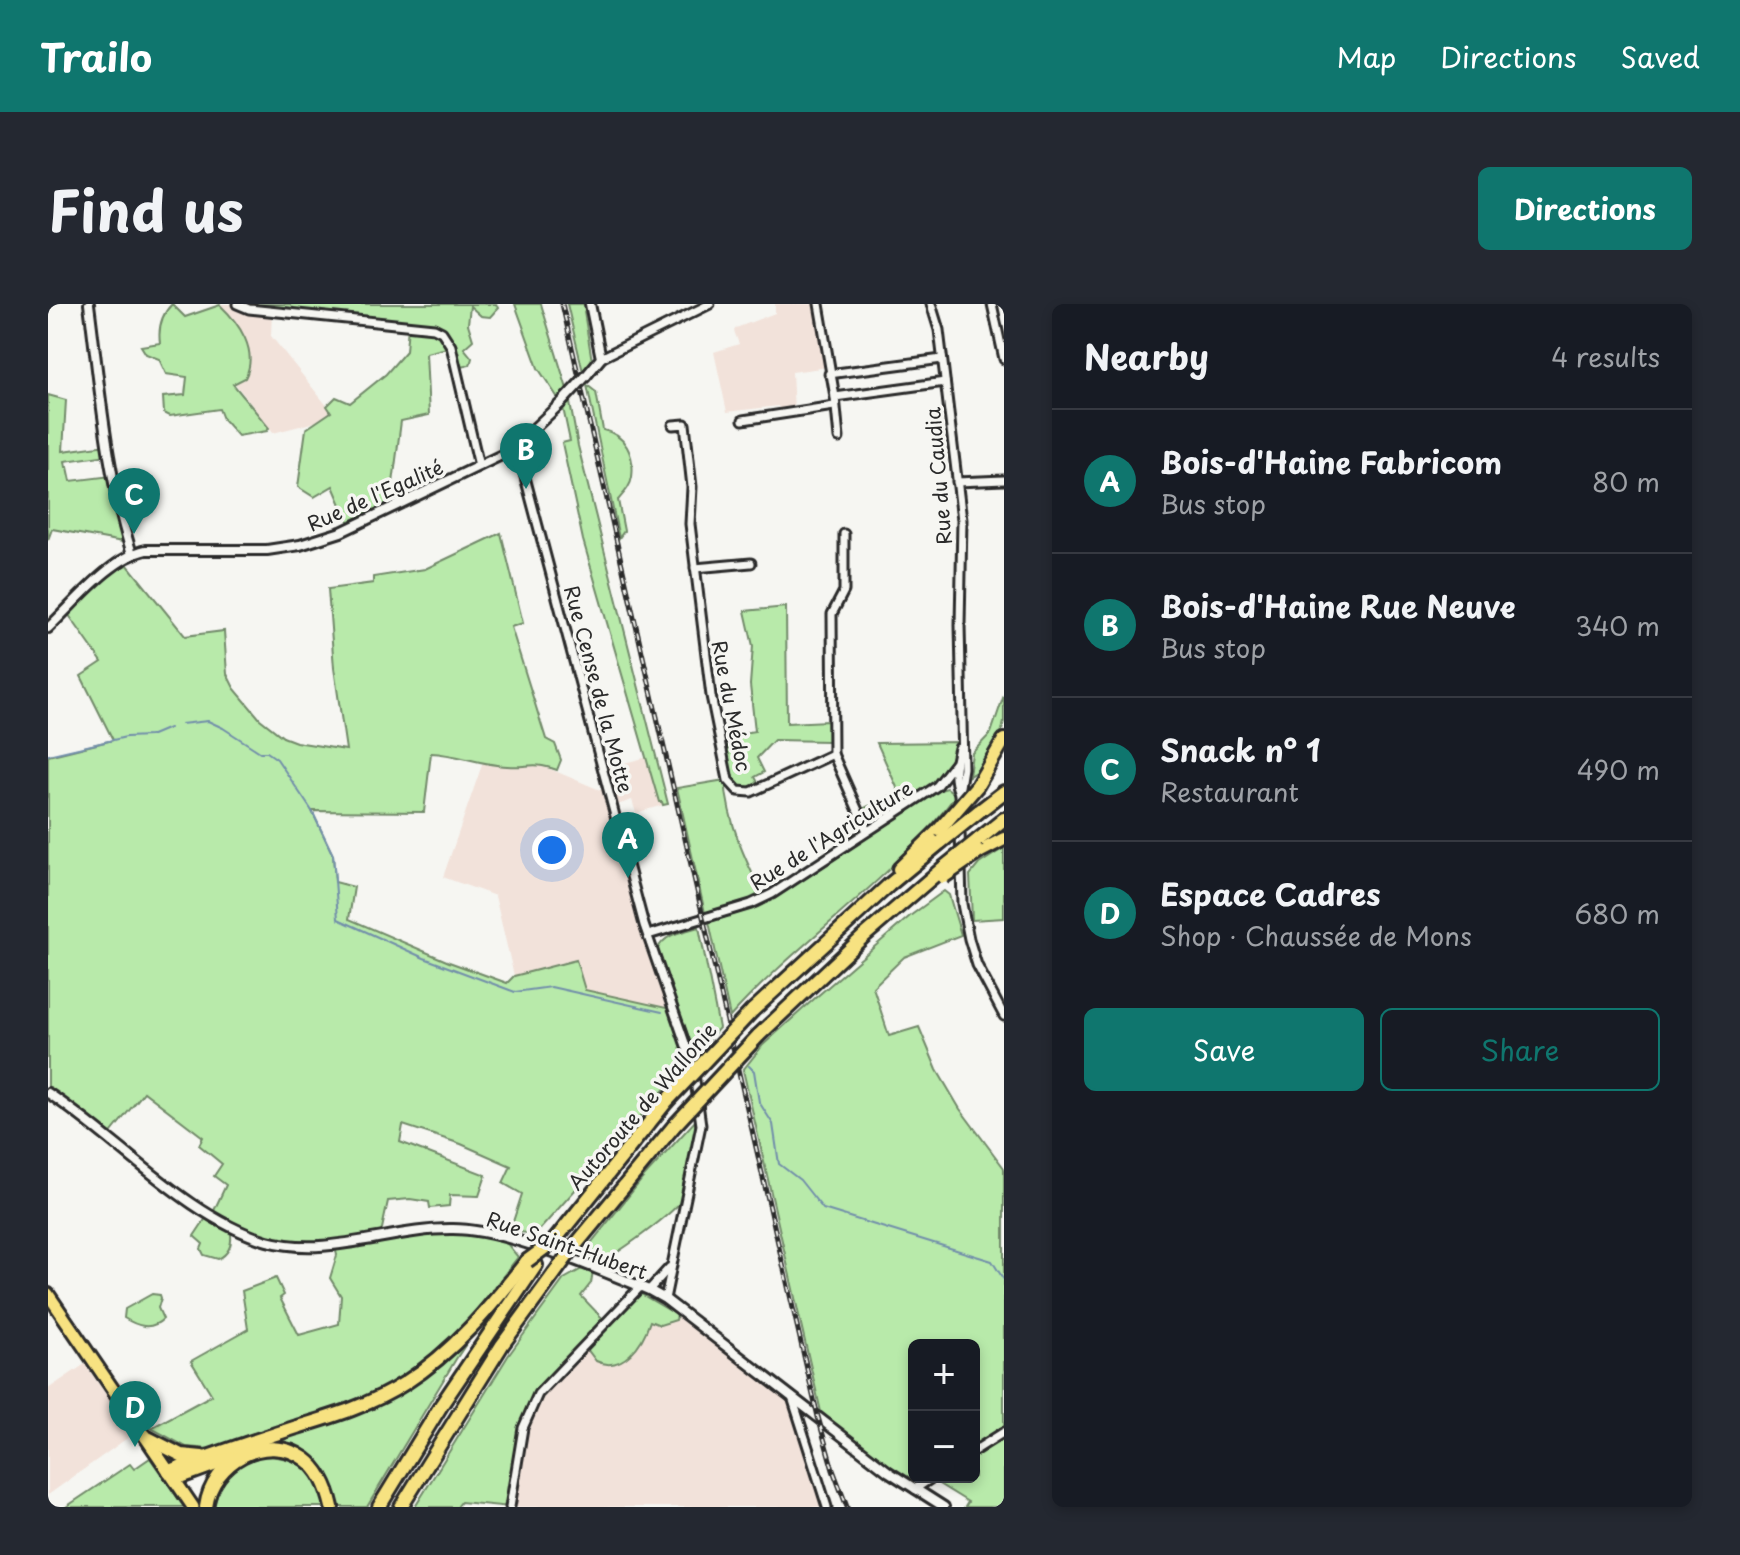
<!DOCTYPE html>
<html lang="en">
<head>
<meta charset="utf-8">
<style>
	:root { --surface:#171b24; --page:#242831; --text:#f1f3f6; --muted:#9ea1a6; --line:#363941; --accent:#0f766e }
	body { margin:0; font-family:"Playpen Sans",sans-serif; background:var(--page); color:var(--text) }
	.controls { position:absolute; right:24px; bottom:24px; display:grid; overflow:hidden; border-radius:12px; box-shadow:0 4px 12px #0003 }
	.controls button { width:72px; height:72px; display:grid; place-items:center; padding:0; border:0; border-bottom:2px solid var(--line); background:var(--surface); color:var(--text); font:40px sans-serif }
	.you { position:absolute; left:504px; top:546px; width:28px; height:28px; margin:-20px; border:6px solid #fff; border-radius:50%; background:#1a73e8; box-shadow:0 0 0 12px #1a73e833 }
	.badge { display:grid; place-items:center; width:52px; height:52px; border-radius:50%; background:var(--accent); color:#fff; font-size:26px; font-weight:700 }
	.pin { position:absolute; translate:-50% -66px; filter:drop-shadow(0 2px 4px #0008) }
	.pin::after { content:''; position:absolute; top:42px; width:28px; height:24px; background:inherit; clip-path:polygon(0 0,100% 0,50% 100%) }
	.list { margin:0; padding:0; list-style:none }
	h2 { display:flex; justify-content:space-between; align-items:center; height:104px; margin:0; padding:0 32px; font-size:34px }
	h2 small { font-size:26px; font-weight:400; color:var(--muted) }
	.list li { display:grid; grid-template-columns:52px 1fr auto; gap:24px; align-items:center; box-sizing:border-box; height:144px; padding:0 32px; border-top:2px solid var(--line) }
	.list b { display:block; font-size:30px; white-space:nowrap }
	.list p { margin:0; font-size:26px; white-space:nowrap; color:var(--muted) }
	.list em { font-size:26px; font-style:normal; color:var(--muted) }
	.actions { display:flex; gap:16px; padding:24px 32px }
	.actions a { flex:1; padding:18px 0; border:2px solid var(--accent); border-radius:12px; text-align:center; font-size:28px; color:var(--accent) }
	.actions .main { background:var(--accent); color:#fff }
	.map { position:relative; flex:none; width:956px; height:1203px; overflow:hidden; border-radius:12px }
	header { display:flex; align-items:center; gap:48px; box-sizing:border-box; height:112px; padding:0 40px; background:var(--accent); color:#fff }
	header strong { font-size:38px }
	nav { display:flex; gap:44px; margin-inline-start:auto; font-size:28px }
	.intro { display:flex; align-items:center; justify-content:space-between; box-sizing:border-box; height:192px; padding:0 48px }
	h1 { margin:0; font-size:56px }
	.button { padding:20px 36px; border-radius:12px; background:var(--accent); color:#fff; font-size:28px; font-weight:700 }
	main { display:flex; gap:48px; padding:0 48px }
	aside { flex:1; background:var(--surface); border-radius:12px; box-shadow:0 4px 12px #0003 }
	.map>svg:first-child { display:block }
	.built { fill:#f2e2da }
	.green { fill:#b8eaaa; stroke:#728a6a; stroke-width:2 }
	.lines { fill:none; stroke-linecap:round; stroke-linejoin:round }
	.stream { stroke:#728faa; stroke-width:2 }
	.minor-casing { stroke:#2b2b2b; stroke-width:13 }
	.tertiary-casing { stroke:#2b2b2b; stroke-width:14 }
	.primary-casing { stroke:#2b2b2b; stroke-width:17 }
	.motorway-casing { stroke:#2b2b2b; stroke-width:18 }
	.minor { stroke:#f6f6f2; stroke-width:7 }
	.tertiary { stroke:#f6f6f2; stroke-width:8 }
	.primary { stroke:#f7e281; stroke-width:11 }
	.motorway { stroke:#f7e281; stroke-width:12 }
	.rail-casing { stroke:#2b2b2b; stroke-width:5 }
	.rail { stroke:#f6f6f2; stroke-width:2; stroke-dasharray:6; stroke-linecap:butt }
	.tertiary-bridge-casing { stroke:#2b2b2b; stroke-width:14; stroke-linecap:butt }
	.motorway-bridge-casing { stroke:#2b2b2b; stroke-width:18; stroke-linecap:butt }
	.tertiary-bridge { stroke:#f6f6f2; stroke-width:8 }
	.motorway-bridge { stroke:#f7e281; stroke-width:12 }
	.labels { text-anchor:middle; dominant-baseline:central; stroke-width:7; stroke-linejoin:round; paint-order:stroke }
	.street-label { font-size:20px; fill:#2b2b2b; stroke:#f6f6f2 }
</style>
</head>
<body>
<header>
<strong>Trailo</strong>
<nav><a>Map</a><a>Directions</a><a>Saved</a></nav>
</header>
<div class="intro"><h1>Find us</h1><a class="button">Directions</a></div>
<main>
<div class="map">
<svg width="956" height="1203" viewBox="0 0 956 1203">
	<rect width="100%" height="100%" fill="#f6f6f2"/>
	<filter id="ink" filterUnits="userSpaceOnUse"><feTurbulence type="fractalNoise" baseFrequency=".0125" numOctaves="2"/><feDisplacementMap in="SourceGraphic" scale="16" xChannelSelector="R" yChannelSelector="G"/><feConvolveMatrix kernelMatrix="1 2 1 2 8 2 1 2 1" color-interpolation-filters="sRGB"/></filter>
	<g filter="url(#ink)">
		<g class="built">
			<polygon points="174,0 189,0 224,8 223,32 284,108 267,118 225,129 136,13"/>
			<polygon points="727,0 771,0 780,63 744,68 746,108 732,110 730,102 679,108 666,48 691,40 686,27 688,24 727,9"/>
			<polygon points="600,453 611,498 614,497 615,501 588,509 584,496 566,502 623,705 537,686 528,656 466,672 447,592 395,573 435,458 458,462 488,459 552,486 561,483 556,464"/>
			<polygon points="593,982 601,986 744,1093 779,1203 462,1203 475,1124 490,1091"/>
			<polygon points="37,1060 85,1130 0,1191 0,1085"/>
		</g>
		<g class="green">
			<path d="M124 0 137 13 172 1C191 19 211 47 197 74L185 80 221 124 219 127 190 132 175 115 171 105 122 112 116 109 115 93 137 91 139 73 118 70 111 55 98 50 93 42 112 39C110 24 113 11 124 0Z"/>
			<polygon points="189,0 448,0 450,4 442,13 433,12 422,2 420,20 425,36 416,44 424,54 422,61 408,64 403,43 378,49 381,111 353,117 345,179 356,199 303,224 285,182 266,193 250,183 258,125 283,108 279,102 288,93 302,99 338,70 358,47 360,21"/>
			<polygon points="467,0 493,0 519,85 510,94 490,64"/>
			<polygon points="519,0 541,0 536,8 544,57 535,68"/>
			<path d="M539 81 548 88 555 126C577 130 587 151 584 173 583 182 576 189 570 196L576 227 571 234Z"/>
			<polygon points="0,91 18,96 15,147 58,141 60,151 17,157 18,163 20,163 23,177 63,172 80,239 4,225 0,236"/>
			<polygon points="522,99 530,142 620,500 615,501 614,498 611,498 535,236 514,139 522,137 515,104"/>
			<path d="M453 229 475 319 463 323 498 435 507 440 513 456 509 466C483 457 482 464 459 462 433 461 409 450 383 449L376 508 264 507 285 551 287 578 306 583 301 615 401 658 459 679 466 672 528 656 537 686 623 705 639 760 488 930 462 927 474 890 455 879 463 862 413 840 355 821 352 838 438 871 431 892 402 891 401 902 382 904 381 898 362 895 340 897 332 934 390 925 453 932 470 953 415 1023 356 1073 326 1089 274 1109 163 1145 138 1143 103 1124 164 1091 143 1057 200 1025 194 987 228 974 236 991 232 994 251 1031 291 1020 293 992 282 974 289 951 286 940 234 941 163 913 178 881 166 872 174 860 151 841 155 833 96 788 60 833 0 789V452L65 436 33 372 54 358 18 307 75 255 137 332 176 327 179 370 186 384 212 415 235 433 248 438 298 446 286 364 280 285 325 279V273L377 265Z"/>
			<polygon points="738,303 739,419 780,417 780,437 726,436 709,454 716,468 707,473 713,484 703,488 684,482 673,443 684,441 682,431 707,427 702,381 705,342 697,307"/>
			<path d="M956 391C956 400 956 410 956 418 953 436 937 464 921 472L924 449 943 429Z"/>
			<polygon points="913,438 900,470 819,527 810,507 851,488 829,439"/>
			<path d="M677 476C680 520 697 555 716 594L686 605 657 609 629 484Z"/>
			<path d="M899 484 908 491C846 576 752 635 682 713L661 618 710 603 729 593 892 486Z"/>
			<polygon points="956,544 956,614 924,616 922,571 931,560"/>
			<polygon points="896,587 901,591 913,631 856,653 825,683 841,732 871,723 889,766 912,805 956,864 956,1203 917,1203 920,1198 891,1180 889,1175 926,1173 926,1151 952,1135 951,1132 926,1147 926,1041 866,1041 866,1173 885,1173 867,1185 833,1162 773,1108 695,766 715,741 766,695 862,612"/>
			<path d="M651 623 671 724 647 751 609 646C617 629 634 628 651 623Z"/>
			<path d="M647 817C647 839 649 874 637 892 627 909 565 954 546 961L543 979 533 992 558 1018 497 1081 480 1111 462 1203 413 1198 409 1203H367L460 1052 516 975 539 962 536 948 595 874Z"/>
			<path d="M158 914 178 924 183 930C184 941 181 950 170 955L156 951 153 945 155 940 146 932Z"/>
			<path d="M104 990 112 991 113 994 110 1004 115 1015C103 1027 89 1022 76 1014L77 1005Z"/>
			<path d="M593 990 629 1011 628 1016 612 1021 602 1017C595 1039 575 1070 548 1057L539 1045Z"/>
			<polygon points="428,1025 408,1055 319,1203 291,1203 275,1165 211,1141 345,1091"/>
			<path d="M219 1152C256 1154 268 1171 281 1203H166C172 1173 188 1156 219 1152Z"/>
			<polygon points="102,1154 136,1203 18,1203 82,1160 86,1165"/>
		</g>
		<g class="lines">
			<g class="stream">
				<polyline points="133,420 160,417 175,424 212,448 219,448 229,455 264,507 285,551 290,615 376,654 467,688 503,683 614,708"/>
				<polyline points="0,451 78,433 102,432 121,424"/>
				<polyline points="701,762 706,767 711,798 725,820 731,860 752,876 775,905 944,957 956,976"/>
			</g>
			<g class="minor-casing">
				<g id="minor">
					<polyline points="189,0 201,5 386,24 394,28 403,42 431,162"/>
					<polyline points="771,0 787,93 791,134"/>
					<polyline points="883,0 891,26 914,216 912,321 915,464 911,489 914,600 921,635 929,661 956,712"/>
					<polyline points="944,0 956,55"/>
					<polyline points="553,54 662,0"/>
					<polyline points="781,70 894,55"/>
					<polyline points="787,93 897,78"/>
					<polyline points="695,116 786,102"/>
					<polyline points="625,121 637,120 644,183 642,220 663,392 680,476 690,487 703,488 785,450"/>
					<polyline points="469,143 596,621 645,762 653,821 617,995"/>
					<polyline points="909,178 956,176"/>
					<polyline points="796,230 796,287 784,310 785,450 819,527"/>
					<polyline points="647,264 703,259"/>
					<path d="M911 489C904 474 907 459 911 444"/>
					<polyline points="600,631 703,600 724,590 889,482 907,459"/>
					<polyline points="601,986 621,964"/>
					<polyline points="744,1093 779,1203"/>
					<polyline points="926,1147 956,1128"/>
					<polyline points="867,1185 885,1173"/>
					<polyline points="462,1203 475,1124 490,1090 593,982"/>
				</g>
			</g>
			<g class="tertiary-casing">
				<g id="tertiary">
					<path d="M41 0C52 84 58 168 84 250"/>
					<polyline points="538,72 553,54 542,0"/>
					<path d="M0 324C27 299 62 254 98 246H219L252 241 293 228 462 147 513 99"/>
					<path d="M0 789C69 834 141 915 219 937 281 954 344 924 405 925 459 925 549 965 601 986L617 995 841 1168 896 1203"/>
				</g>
			</g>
			<g class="primary-casing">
				<polyline id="primary" points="0,990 145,1203"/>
			</g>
			<g class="motorway-casing">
				<g id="motorway">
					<polyline points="929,482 956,436"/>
					<polyline points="930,508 956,488"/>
					<polyline points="930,536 956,515"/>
					<polyline points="931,548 956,535"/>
					<polyline points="851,565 891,526"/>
					<polyline points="704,707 841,581 893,538"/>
					<polyline points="710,732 815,633 894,565"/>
					<polyline points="506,937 618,798"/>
					<polyline points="525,944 626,822"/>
					<polyline points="98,1133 133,1151 154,1153"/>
					<path d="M121 1167C163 1151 206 1137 249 1123 286 1112 325 1100 357 1079 406 1048 443 1002 479 957"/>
					<polyline points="127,1175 184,1154"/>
					<path d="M158 1203C164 1158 217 1127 257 1155 272 1166 280 1185 284 1203"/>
					<polyline points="331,1203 394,1100 488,961"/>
					<polyline points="353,1203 454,1041 506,970"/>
				</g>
			</g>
			<use href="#minor" class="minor"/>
			<use href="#tertiary" class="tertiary"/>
			<use href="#primary" class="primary"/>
			<use href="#motorway" class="motorway"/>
			<g class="rail-casing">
				<polyline id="rail" points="514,0 770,1113 785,1166 799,1203"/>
			</g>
			<use href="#rail" class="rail"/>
			<g class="tertiary-bridge-casing">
				<polyline id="tertiary-bridge" points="513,99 538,72"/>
			</g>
			<g class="motorway-bridge-casing">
				<g id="motorway-bridge">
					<polyline points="891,526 929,482"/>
					<polyline points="893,538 930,508"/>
					<polyline points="894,565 930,536"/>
					<polyline points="895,573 931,548"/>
					<polyline points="618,798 704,707"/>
					<polyline points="626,822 710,732"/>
					<polyline points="479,957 506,937"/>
					<polyline points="506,970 525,944"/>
				</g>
			</g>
			<use href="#tertiary-bridge" class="tertiary-bridge"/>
			<use href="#motorway-bridge" class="motorway-bridge"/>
		</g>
	</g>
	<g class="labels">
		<g class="street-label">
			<text transform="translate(890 172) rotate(-95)">Rue du Caudia</text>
			<text transform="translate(327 191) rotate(-24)">Rue de l'Egalité</text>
			<text transform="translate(551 385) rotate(75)">Rue Cense de la Motte</text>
			<text transform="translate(684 402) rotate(79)">Rue du Médoc</text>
			<text transform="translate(783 531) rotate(-32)">Rue de l'Agriculture</text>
			<text transform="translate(594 802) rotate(-49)">Autoroute de Wallonie</text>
			<text transform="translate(519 941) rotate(19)">Rue Saint-Hubert</text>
		</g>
	</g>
</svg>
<div class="controls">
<button>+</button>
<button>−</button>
</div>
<div class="you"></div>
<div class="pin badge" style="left:580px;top:574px">A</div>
<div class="pin badge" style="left:478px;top:185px">B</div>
<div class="pin badge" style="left:86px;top:230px">C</div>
<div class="pin badge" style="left:87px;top:1143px">D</div>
</div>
<aside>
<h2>Nearby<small>4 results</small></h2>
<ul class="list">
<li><span class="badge">A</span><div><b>Bois-d'Haine Fabricom</b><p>Bus stop</p></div><em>80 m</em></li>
<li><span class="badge">B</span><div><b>Bois-d'Haine Rue Neuve</b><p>Bus stop</p></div><em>340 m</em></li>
<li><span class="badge">C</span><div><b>Snack n° 1</b><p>Restaurant</p></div><em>490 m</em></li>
<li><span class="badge">D</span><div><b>Espace Cadres</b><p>Shop · Chaussée de Mons</p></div><em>680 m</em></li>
</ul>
<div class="actions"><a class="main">Save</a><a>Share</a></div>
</aside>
</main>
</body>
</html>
